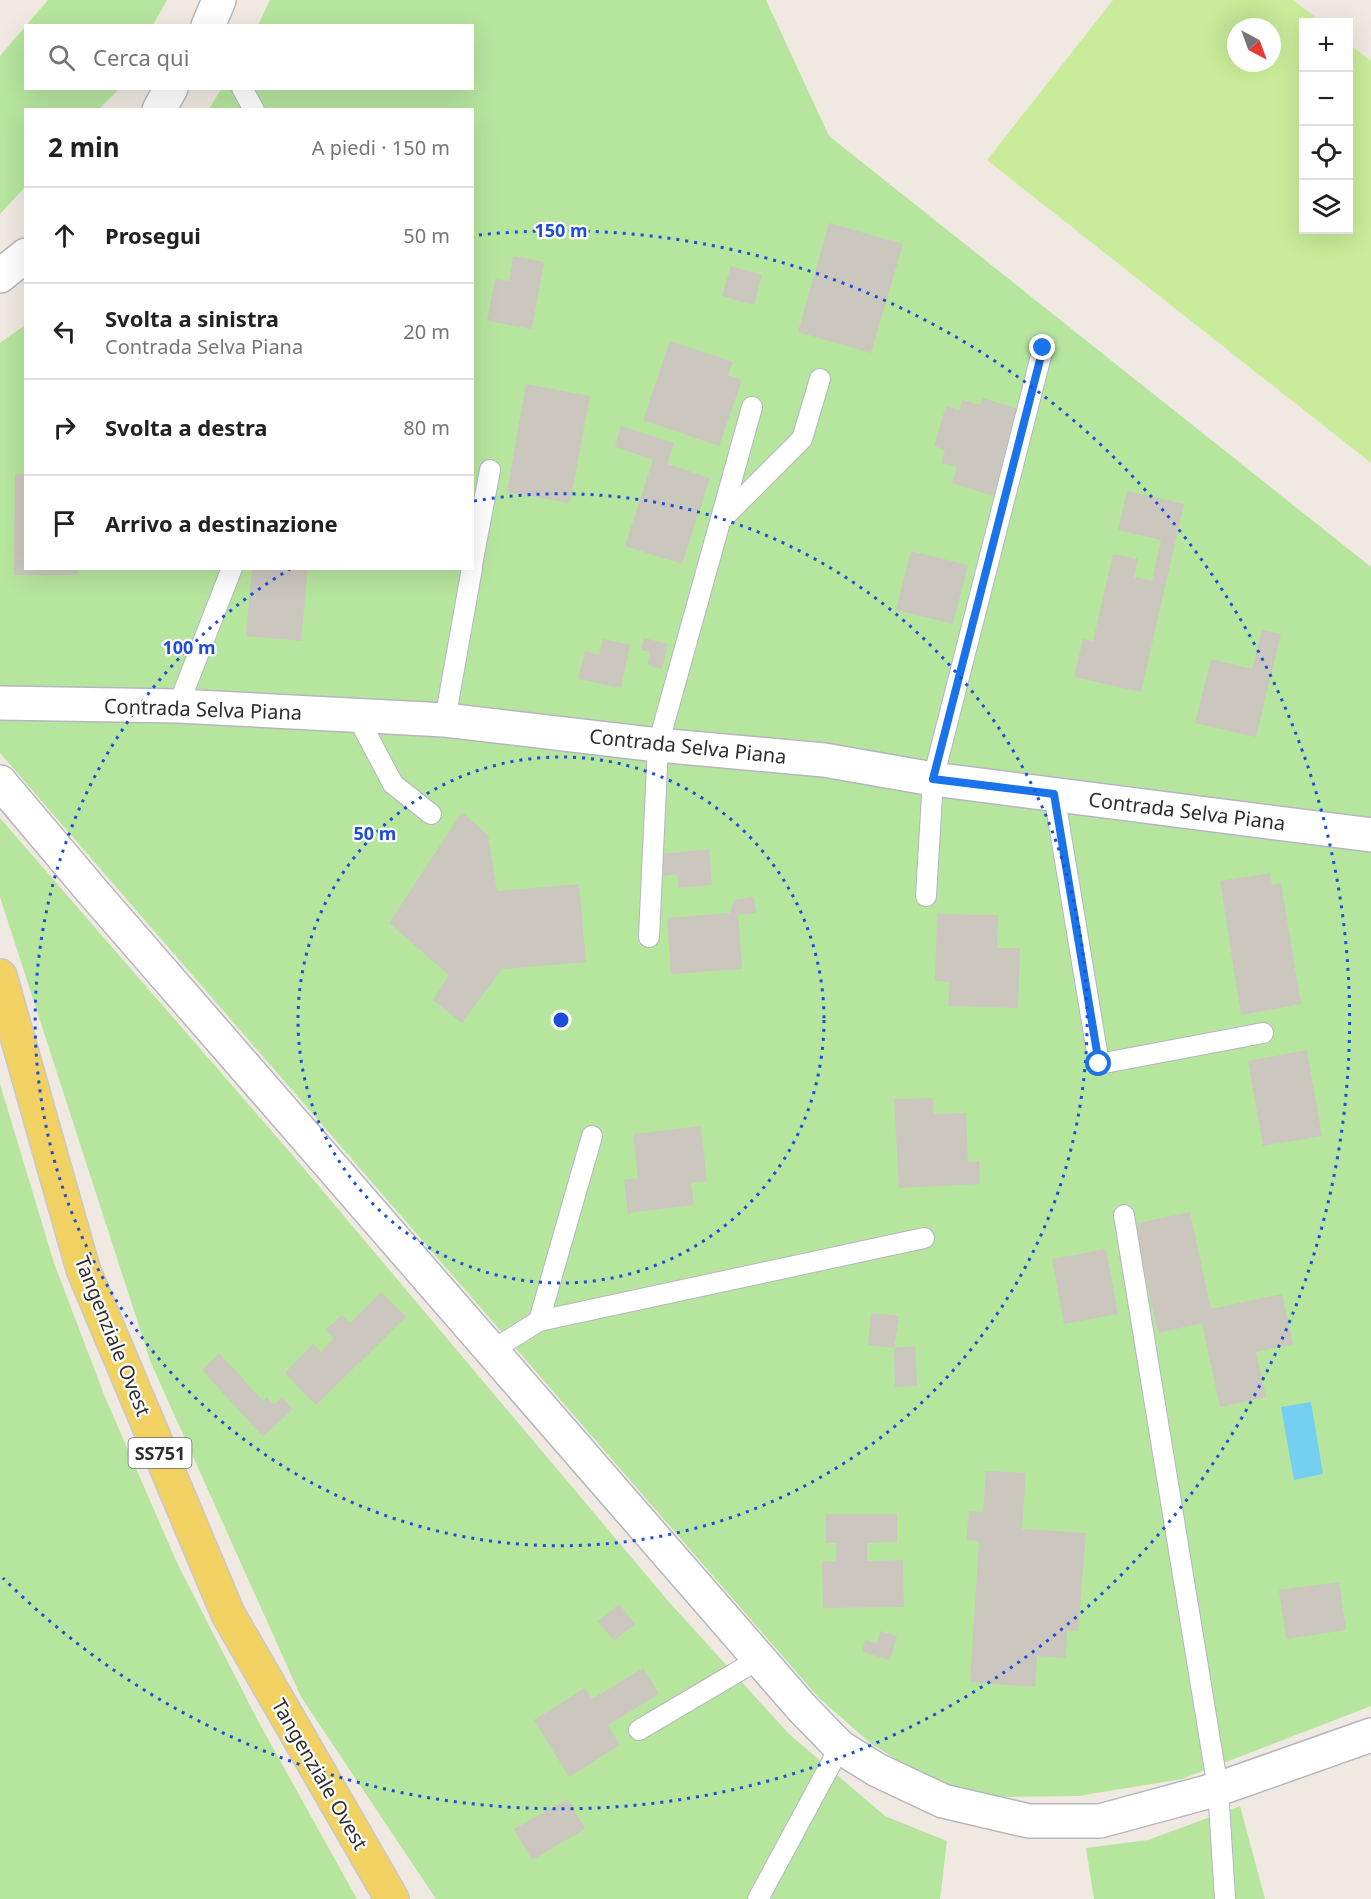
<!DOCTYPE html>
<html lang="it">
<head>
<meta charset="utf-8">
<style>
	:root { --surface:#fff; --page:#f2f2f2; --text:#222; --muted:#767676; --line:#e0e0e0 }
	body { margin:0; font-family:"Noto Sans",sans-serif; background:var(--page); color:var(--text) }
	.controls { position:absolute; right:18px; top:18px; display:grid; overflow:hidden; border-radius:0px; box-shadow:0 6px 24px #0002 }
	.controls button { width:54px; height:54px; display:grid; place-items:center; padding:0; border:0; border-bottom:2px solid var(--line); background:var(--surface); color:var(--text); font:30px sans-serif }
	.compass { position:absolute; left:1227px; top:18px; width:54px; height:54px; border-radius:50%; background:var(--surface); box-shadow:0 6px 24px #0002; rotate:139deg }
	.stop { position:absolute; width:18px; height:18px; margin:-14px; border:4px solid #1a73e8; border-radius:50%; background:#fff }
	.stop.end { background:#1a73e8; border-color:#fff; box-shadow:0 2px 6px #0008 }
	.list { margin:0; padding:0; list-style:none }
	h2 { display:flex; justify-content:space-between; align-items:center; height:78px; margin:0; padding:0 24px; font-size:26px }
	h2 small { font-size:20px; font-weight:400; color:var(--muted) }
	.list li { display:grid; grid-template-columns:39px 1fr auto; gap:18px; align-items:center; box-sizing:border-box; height:96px; padding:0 24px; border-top:2px solid var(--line) }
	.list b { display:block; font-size:22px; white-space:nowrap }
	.list p { margin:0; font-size:20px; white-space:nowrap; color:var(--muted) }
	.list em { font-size:20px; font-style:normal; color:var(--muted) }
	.icon { flex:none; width:33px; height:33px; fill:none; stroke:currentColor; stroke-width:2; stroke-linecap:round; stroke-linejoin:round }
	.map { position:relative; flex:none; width:1371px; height:1899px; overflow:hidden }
	.search { position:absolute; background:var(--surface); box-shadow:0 6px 24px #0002; left:24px; top:24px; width:450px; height:66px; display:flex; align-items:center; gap:15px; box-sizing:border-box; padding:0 21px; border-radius:0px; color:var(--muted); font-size:22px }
	.panel { position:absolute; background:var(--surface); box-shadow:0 6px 24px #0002; left:24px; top:108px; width:450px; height:462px; border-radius:0px }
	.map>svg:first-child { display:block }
	.green { fill:#b6e59e }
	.pitch { fill:#c9ec9a; fill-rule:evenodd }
	.water { fill:#75cff0 }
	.building { fill:#cbc7bf }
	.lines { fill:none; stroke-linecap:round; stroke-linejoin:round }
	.lane-casing { stroke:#b4b7c1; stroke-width:22 }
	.street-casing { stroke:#b4b7c1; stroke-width:36 }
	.secondary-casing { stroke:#b4b7c1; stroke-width:36 }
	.primary-casing { stroke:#c9c9c9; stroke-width:36 }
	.lane { stroke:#fff; stroke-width:20 }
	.street { stroke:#fff; stroke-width:33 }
	.secondary { stroke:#fff; stroke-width:33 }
	.primary { stroke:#f2d163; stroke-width:33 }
	.route { stroke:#1a73e8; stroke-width:8 }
	.ring { fill:none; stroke:#1d4ed8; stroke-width:3; stroke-dasharray:3 6 }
	.labels { text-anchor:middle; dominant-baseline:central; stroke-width:4.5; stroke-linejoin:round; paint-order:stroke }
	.shield { fill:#fff; stroke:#6d6d6d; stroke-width:1.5 }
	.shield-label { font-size:18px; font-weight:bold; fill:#2e2e2e }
	.street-label { font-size:20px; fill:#2e2e2e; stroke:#fff }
	.centre { fill:#1d4ed8; stroke:#fff; stroke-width:3 }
	.ring-label { font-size:18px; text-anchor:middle; font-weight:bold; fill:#1d4ed8; stroke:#fff; stroke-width:4.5; stroke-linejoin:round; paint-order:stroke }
</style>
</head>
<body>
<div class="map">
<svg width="1371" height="1899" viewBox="0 0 1371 1899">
	<rect width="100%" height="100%" fill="#efe9e1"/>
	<g class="green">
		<polygon points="48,0 167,0 153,25 26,26 26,88 119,89 99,109 26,110 25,187 0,214 0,56"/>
		<polygon points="270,0 766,0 829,136 1371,567 1371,1706 1182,1779 1078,1796 1002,1797 926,1779 869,1742 818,1697 0,753 0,343 25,325 26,568 472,568 472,110 209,109 221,89 472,88 472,26 258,25"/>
		<polygon points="0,818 301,1165 669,1602 789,1734 885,1816 947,1841 940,1899 436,1899 301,1697 151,1363 0,897"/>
		<polygon points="0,1084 54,1263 105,1397 178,1565 257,1719 357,1899 0,1899"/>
		<polygon points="1240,1806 1265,1899 1094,1899 1086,1848 1148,1840"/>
	</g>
	<path class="pitch" d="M1113 0H1293L1322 22H1304V230H1348L1349 44 1371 61V463L987 160ZM1236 27H1272V63H1236Z"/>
	<polygon class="water" points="1311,1402 1323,1474 1294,1480 1281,1407"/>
	<g class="building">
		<polygon points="829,223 903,244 871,353 798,332"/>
		<polygon points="513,256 544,262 532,329 487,321 495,279 509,281"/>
		<polygon points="731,266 762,275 754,305 722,296"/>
		<polygon points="670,341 733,362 728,375 742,380 719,446 643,420"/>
		<polygon points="526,384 590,396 570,503 507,492"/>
		<polygon points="983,398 1019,409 993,496 952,483 957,467 941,463 945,450 934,446 946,406 959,410 962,400 980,405"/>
		<polygon points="621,426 674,443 667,464 710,478 682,564 625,546 653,460 615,447"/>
		<polygon points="15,474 26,474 26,568 78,568 78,575 14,575"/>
		<polygon points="1127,491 1184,504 1141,692 1074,677 1083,639 1093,641 1113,554 1138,559 1134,577 1152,581 1161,540 1118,530"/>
		<polygon points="911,551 968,565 953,624 896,610"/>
		<polygon points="252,568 308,568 301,641 246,636"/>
		<polygon points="1262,630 1281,634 1256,737 1195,723 1211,659 1252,669"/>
		<polygon points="644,638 668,644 662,669 647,665 650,652 641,650"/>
		<polygon points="603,639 630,645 621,688 578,679 585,651 599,655"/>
		<polygon points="462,812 488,835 497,891 579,884 586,962 502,969 462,1023 433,1000 449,975 389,923"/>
		<polygon points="709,849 712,885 678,888 677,874 664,876 662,854"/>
		<polygon points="1270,873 1272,885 1281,883 1301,1004 1241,1015 1220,881"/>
		<polygon points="754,897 756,913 738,915 742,969 671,974 667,918 730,913 734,900"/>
		<polygon points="937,914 998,915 997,948 1020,948 1018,1008 948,1006 950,982 935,981"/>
		<polygon points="1307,1050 1322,1136 1263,1146 1248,1061"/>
		<polygon points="933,1098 934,1114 966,1113 968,1162 979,1161 980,1184 899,1188 894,1099"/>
		<polygon points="701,1126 707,1181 691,1183 694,1205 628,1213 624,1180 638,1178 633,1134"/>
		<polygon points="1190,1212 1211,1309 1282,1294 1293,1344 1256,1352 1266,1397 1220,1407 1202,1323 1158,1333 1134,1224"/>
		<polygon points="1106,1249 1118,1314 1064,1324 1052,1259"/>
		<polygon points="381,1292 406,1317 316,1405 285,1373 313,1344 321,1352 334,1338 326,1330 342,1315 350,1323"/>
		<polygon points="871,1313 899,1316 894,1348 868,1345"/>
		<polygon points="915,1346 917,1386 895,1387 894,1348"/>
		<polygon points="219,1353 263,1401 267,1397 274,1405 282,1397 293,1409 263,1437 202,1370"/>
		<polygon points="986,1471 1026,1473 1022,1529 1086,1533 1078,1631 1067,1631 1066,1658 1037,1656 1035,1687 970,1682 979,1541 966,1540 969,1511 983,1512"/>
		<polygon points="826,1514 897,1514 897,1542 867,1543 867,1561 903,1560 904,1607 823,1608 822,1561 836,1562 836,1543 826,1543"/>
		<polygon points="1339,1582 1346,1630 1286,1639 1279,1590"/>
		<polygon points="619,1604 635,1624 614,1641 598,1621"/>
		<polygon points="880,1631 897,1636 890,1660 862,1652 865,1640 877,1643"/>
		<polygon points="643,1668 659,1694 608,1725 620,1745 569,1777 534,1720 585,1688 592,1699"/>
		<polygon points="568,1799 585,1829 532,1860 514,1829"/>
	</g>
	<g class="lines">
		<g class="lane-casing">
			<g id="lane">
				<polyline points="242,88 254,110"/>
				<polyline points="721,520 802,439 820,379"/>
				<polyline points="472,565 490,470"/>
				<polyline points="178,706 232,568"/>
				<polyline points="357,716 393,784 431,814"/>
				<polyline points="445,720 472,568"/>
				<polyline points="1054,794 1099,1064 1263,1033"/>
				<polyline points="926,896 933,779 1043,348"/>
				<polyline points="649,937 658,745 752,407"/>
				<polyline points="1124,1215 1218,1789 1225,1898"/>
				<polyline points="539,1321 592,1136"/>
				<polyline points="491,1351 539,1321 924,1238"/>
				<polyline points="639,1730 759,1659"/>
				<polyline points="758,1899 840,1747"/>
			</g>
		</g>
		<g class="street-casing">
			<g id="street">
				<polyline points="208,26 219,0"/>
				<polyline points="159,110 171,88"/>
				<polyline points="0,276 26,255"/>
				<polyline points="0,703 178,706 445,720 658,745 824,760 933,779 1371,835"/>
			</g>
		</g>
		<g class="secondary-casing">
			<polyline id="secondary" points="0,782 92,891 802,1708 840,1747 877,1770 943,1801 1029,1821 1100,1821 1218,1789 1371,1735"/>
		</g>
		<g class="primary-casing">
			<polyline id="primary" points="0,976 83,1269 228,1614 392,1899"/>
		</g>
		<use href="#lane" class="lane"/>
		<use href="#street" class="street"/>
		<use href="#secondary" class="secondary"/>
		<use href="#primary" class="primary"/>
	</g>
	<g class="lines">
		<polyline class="route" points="1043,348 933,779 1054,794 1099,1064"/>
	</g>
	<g class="ring">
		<circle cx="561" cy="1020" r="263"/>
		<path d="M474 501A526 526 0 1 1 290 569"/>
		<path d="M479 235A789 789 0 1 1 3 1578"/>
	</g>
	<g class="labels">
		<rect class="shield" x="128.5" y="1438" width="63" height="30" rx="4.5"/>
		<g class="shield-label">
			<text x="160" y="1453">SS751</text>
		</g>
		<g class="street-label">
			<text transform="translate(203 709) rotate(2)">Contrada Selva Piana</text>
			<text transform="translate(688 746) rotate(6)">Contrada Selva Piana</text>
			<text transform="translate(1187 811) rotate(7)">Contrada Selva Piana</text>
			<text transform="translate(113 1336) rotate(68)">Tangenziale Ovest</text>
			<text transform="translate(320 1774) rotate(60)">Tangenziale Ovest</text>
		</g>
	</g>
	<circle cx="561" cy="1020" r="9" class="centre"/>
	<g class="ring-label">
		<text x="561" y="237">150 m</text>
		<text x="189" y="654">100 m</text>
		<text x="375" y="840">50 m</text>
	</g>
</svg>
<div class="controls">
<button>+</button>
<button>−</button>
<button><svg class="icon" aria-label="locate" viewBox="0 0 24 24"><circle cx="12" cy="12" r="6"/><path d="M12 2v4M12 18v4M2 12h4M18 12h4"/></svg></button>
<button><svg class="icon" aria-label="layers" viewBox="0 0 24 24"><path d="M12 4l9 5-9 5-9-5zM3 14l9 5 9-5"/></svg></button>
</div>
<svg class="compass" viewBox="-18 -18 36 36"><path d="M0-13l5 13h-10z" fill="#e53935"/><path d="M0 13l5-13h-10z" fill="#767676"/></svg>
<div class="stop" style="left:1099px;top:1064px"></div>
<div class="stop end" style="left:1043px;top:348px"></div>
<div class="search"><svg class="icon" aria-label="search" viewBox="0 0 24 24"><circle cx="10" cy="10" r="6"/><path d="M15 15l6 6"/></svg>Cerca qui</div>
<section class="panel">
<h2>2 min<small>A piedi · 150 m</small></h2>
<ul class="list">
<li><svg class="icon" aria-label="ahead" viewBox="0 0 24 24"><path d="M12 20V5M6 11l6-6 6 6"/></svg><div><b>Prosegui</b></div><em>50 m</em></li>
<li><svg class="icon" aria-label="left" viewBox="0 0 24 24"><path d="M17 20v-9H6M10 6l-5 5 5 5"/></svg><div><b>Svolta a sinistra</b><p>Contrada Selva Piana</p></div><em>20 m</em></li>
<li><svg class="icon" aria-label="right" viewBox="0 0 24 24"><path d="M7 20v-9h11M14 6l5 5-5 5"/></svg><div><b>Svolta a destra</b></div><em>80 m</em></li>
<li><svg class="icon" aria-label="arrive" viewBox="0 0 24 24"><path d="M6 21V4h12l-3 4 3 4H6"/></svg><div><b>Arrivo a destinazione</b></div></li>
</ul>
</section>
</div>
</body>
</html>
